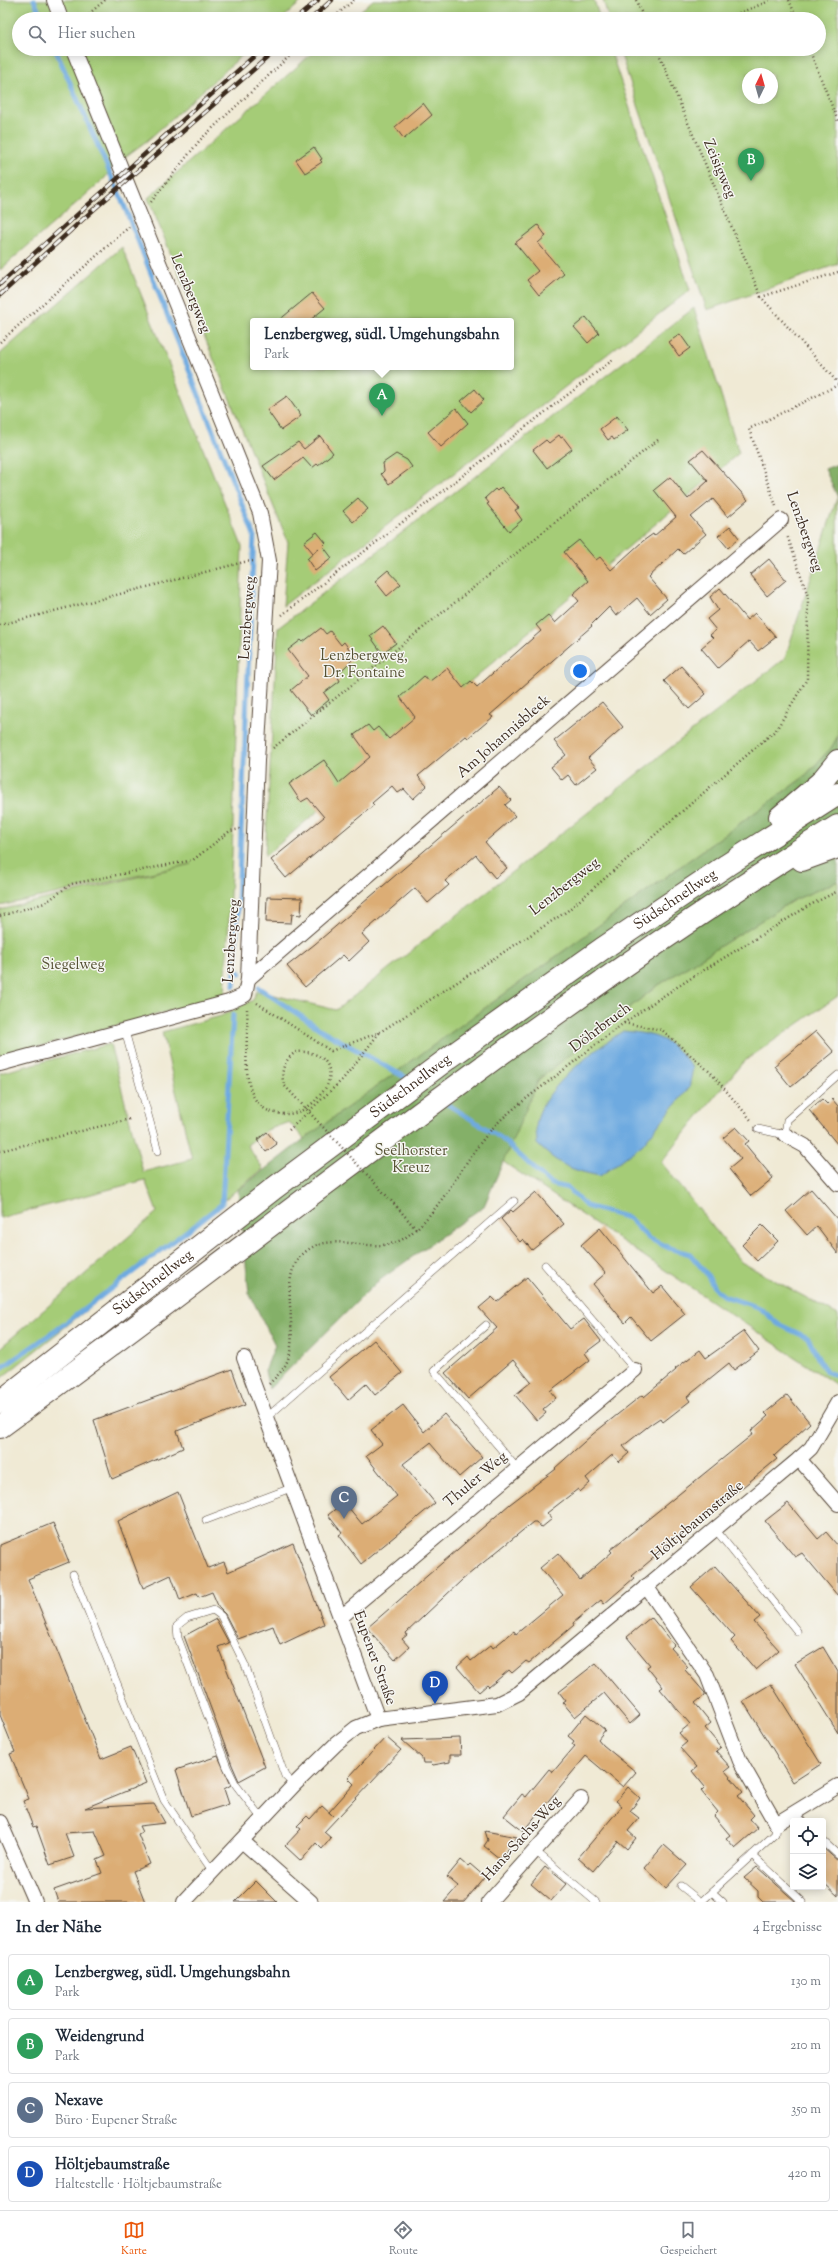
<!DOCTYPE html>
<html lang="de">
<head>
<meta charset="utf-8">
<style>
	:root { --surface:#fff; --page:#f6f6f7; --text:#1f2937; --muted:#747a83; --line:#e0e1e3; --accent:#ea580c }
	body { margin:0; font-family:"Sorts Mill Goudy",serif; background:var(--page); color:var(--text) }
	.controls { position:absolute; right:12px; bottom:12px; display:grid; overflow:hidden; border-radius:4px; box-shadow:0 2px 10px #0003 }
	.controls button { width:36px; height:36px; display:grid; place-items:center; padding:0; border:0; border-bottom:1px solid var(--line); background:var(--surface); color:var(--text); font:20px sans-serif }
	.compass { position:absolute; left:742px; top:68px; width:36px; height:36px; border-radius:50%; background:var(--surface); box-shadow:0 2px 10px #0003; rotate:5deg }
	.you { position:absolute; left:580px; top:671px; width:14px; height:14px; margin:-10px; border:3px solid #fff; border-radius:50%; background:#1a73e8; box-shadow:0 0 0 6px #1a73e833 }
	.badge { display:grid; place-items:center; width:26px; height:26px; border-radius:50%; background:var(--accent); color:#fff; font-size:13px; font-weight:700 }
	.pin { position:absolute; translate:-50% -33px; filter:drop-shadow(0 1px 2px #0008) }
	.pin::after { content:''; position:absolute; top:21px; width:14px; height:12px; background:inherit; clip-path:polygon(0 0,100% 0,50% 100%) }
	.popup { position:absolute; left:250px; top:318px; width:264px; height:52px; box-sizing:border-box; display:grid; place-content:center; border-radius:4px; background:var(--surface); filter:drop-shadow(0 1px 3px #0005); font-size:13px; white-space:nowrap; color:var(--muted) }
	.popup b { font-size:15px; color:var(--text) }
	.popup::after { content:''; position:absolute; left:50%; top:100%; margin-left:-8px; border:8px solid transparent; border-top-color:var(--surface) }
	.list { margin:0; padding:0; list-style:none }
	h2 { display:flex; justify-content:space-between; align-items:center; height:52px; margin:0; padding:0 16px; font-size:17px }
	h2 small { font-size:13px; font-weight:400; color:var(--muted) }
	.list li { display:grid; grid-template-columns:26px 1fr auto; gap:12px; align-items:center; box-sizing:border-box; height:56px; margin:0 8px 8px; padding:0 8px; border:1px solid var(--line); border-radius:4px }
	.list b { display:block; font-size:15px; white-space:nowrap }
	.list p { margin:0; font-size:13px; white-space:nowrap; color:var(--muted) }
	.list em { font-size:13px; font-style:normal; color:var(--muted) }
	.icon { flex:none; width:22px; height:22px; fill:none; stroke:currentColor; stroke-width:2; stroke-linecap:round; stroke-linejoin:round }
	.map { position:relative; flex:none; width:838px; height:1902px; overflow:hidden }
	.search { position:absolute; background:var(--surface); box-shadow:0 2px 10px #0003; left:12px; right:12px; top:12px; height:44px; display:flex; align-items:center; gap:10px; box-sizing:border-box; padding:0 14px; border-radius:22px; color:var(--muted); font-size:15px }
	.sheet { height:308px; background:var(--surface) }
	nav { display:flex; justify-content:space-around; align-items:center; box-sizing:border-box; height:56px; border-top:1px solid var(--line); background:var(--surface); font-size:11px; color:var(--muted) }
	nav a { display:grid; justify-items:center; gap:2px }
	nav .on { color:var(--accent) }
	.map>svg:first-child { display:block }
	.green { fill:#a5cc77; stroke:#707b4a; fill-rule:evenodd }
	.forest { fill:#84b068; stroke:#606d43 }
	.water { fill:#6eaae0; stroke:#546a7f }
	.lines { fill:none; stroke-linecap:round; stroke-linejoin:round }
	.stream { stroke:#6eaae0; stroke-width:5 }
	.building { fill:#dcad74 }
	.lane-casing { stroke:#564739; stroke-width:8 }
	.street-casing { stroke:#564739; stroke-width:16 }
	.highway-casing { stroke:#564739; stroke-width:24 }
	.path { stroke:#564739; stroke-width:2.5; stroke-dasharray:1 3; stroke-linecap:butt }
	.lane { stroke:#fff; stroke-width:7 }
	.street { stroke:#fff; stroke-width:14 }
	.highway { stroke:#fff; stroke-width:22 }
	.rail-casing { stroke:#3b2a1e; stroke-width:4.5 }
	.rail { stroke:#f6f6f2; stroke-width:3; stroke-dasharray:9; stroke-linecap:butt }
	.path-bridge { stroke:#564739; stroke-width:2.5; stroke-dasharray:1 3; stroke-linecap:butt }
	.labels { text-anchor:middle; dominant-baseline:central; stroke-width:3; stroke-linejoin:round; paint-order:stroke }
	.street-label { font-size:15px; fill:#3b2a1e; stroke:#f6f6f2 }
	.park-label { font-size:15px; fill:#565234; stroke:#f6f6f2 }
</style>
</head>
<body>
<div class="map">
<svg width="838" height="1902" viewBox="0 0 838 1902">
	<rect width="100%" height="100%" fill="#f6f6f2"/>
	<filter id="ink" filterUnits="userSpaceOnUse"><feTurbulence type="fractalNoise" baseFrequency=".025" numOctaves="2"/><feDisplacementMap in="SourceGraphic" scale="8" xChannelSelector="R" yChannelSelector="G"/><feConvolveMatrix kernelMatrix="1 2 1 2 8 2 1 2 1" color-interpolation-filters="sRGB"/></filter>
	<filter id="wash" filterUnits="userSpaceOnUse"><feTurbulence type="fractalNoise" baseFrequency=".012" numOctaves="4" result="noise"/><feDisplacementMap in="SourceGraphic" scale="16" xChannelSelector="R" yChannelSelector="G"/><feGaussianBlur stdDeviation="0.9" result="paint"/><feColorMatrix in="noise" values="0 0 0 0 0 0 0 0 0 0 0 0 0 0 0 0 0 1.4 0 .05"/><feComposite in="paint" operator="in"/></filter>
	<g filter="url(#wash)">
		<rect width="100%" height="100%" fill="#f0ead5"/>
		<g class="green">
			<polygon points="0,0 303,0 282,19 19,19 19,49 249,49 148,140 114,165 105,178 0,270"/>
			<polygon points="373,0 594,0 600,19 351,19"/>
			<path d="M603 0H838V264L707 310 619 49H819V19H609ZM748 74H772V98H748Z"/>
			<path d="M317 49H610L690 290 283 606 288 542 148 198ZM253 321H511V367H253Z"/>
			<polygon points="122,247 242,546 232,855 225,996 0,1057 0,910 191,864 0,906 0,354"/>
			<polygon points="694,308 739,453 265,856 278,628"/>
			<polygon points="837,498 838,736 831,748 804,777 304,1139 289,1122 267,1130 247,1145 263,1169 0,1379 0,1348 157,1212 145,1180 0,1218 0,1073 110,1044 143,1172 192,1159 162,1032 221,1016 253,1000 257,991 336,1010 785,658"/>
			<polygon points="838,881 838,996 743,1062 661,1162 741,1262 838,1315 838,1386 502,1161 539,1079 657,986 792,901"/>
		</g>
		<g class="forest">
			<polygon points="838,464 838,498 825,469"/>
			<polygon points="838,736 838,881 792,901 657,986 539,1079 484,1206 377,1282 269,1389 265,1371 275,1345 249,1293 238,1190 304,1139 804,777 831,748"/>
		</g>
		<path class="water" d="M623 1031C658 1034 671 1039 693 1068L689 1088 642 1145 600 1176C570 1170 559 1165 537 1144 537 1137 535 1127 537 1120 544 1087 596 1049 623 1031Z"/>
		<g class="lines">
			<g class="stream">
				<polyline points="34,0 42,19"/>
				<polyline points="55,49 122,200 254,535 235,970 240,973"/>
				<polyline points="234,986 235,970"/>
				<polyline points="259,988 323,1031 410,1080"/>
				<polyline points="444,1102 501,1138 551,1184 568,1188 586,1206 629,1218 648,1238 669,1248 690,1254 706,1273 715,1289 724,1296 760,1308 778,1324 808,1338 821,1364 827,1372 838,1376"/>
				<polyline points="0,1369 62,1326 222,1204 233,1015"/>
			</g>
		</g>
		<g id="blocks">
			<g class="building">
				<polygon points="423,103 432,115 404,139 395,127"/>
				<polygon points="314,147 322,159 320,160 322,162 305,173 296,160"/>
				<polygon points="538,225 546,236 538,243 564,274 539,295 527,280 538,271 515,243"/>
				<polygon points="312,293 325,308 309,321 278,321"/>
				<polygon points="586,317 599,333 588,343 574,327"/>
				<polygon points="680,334 690,348 679,356 669,342"/>
				<polygon points="475,389 484,400 471,412 461,401"/>
				<polygon points="287,396 301,416 281,430 267,410"/>
				<polygon points="456,408 468,423 441,447 428,432"/>
				<polygon points="617,416 628,430 614,440 612,437 608,440 600,429"/>
				<polygon points="559,435 561,438 563,437 572,449 547,468 533,450 546,440 549,443"/>
				<polygon points="320,436 333,453 318,465 317,464 312,468 303,458 274,480 263,466 298,442 304,449"/>
				<polygon points="703,450 748,500 728,517 713,499 691,517 706,534 683,554 678,549 648,577 667,599 650,614 637,598 616,616 609,607 591,625 592,626 490,715 493,717 468,738 466,736 418,776 427,786 413,799 404,789 398,793 392,786 372,803 374,805 286,878 271,860 324,817 308,798 301,802 289,784 324,760 339,783 370,757 354,735 368,725 373,731 378,727 389,739 415,717 400,697 424,676 430,681 447,668 463,688 471,681 477,687 541,631 536,625 548,615 555,623 579,601 573,594 588,581 564,552 579,540 596,560 600,557 611,570 643,541 653,534 654,536 676,517 654,490 670,477 688,499 708,481 690,460"/>
				<polygon points="396,454 407,460 412,467 389,484 381,474 384,471 383,463"/>
				<polygon points="501,487 519,508 515,510 522,520 509,531 487,504 489,503 485,498 495,489 497,491"/>
				<polygon points="358,498 368,509 353,522 343,511"/>
				<polygon points="730,526 739,538 728,548 718,536"/>
				<polygon points="317,532 326,543 323,546 332,558 315,571 307,559 319,548 313,553 304,542"/>
				<polygon points="769,559 786,580 767,596 750,575"/>
				<polygon points="388,570 401,584 387,596 375,581"/>
				<polygon points="720,588 747,620 755,613 776,637 758,651 749,641 718,668 701,648 713,638 710,635 716,630 707,619 718,610 710,597"/>
				<polygon points="383,626 396,643 382,653 370,636"/>
				<polygon points="321,628 326,634 330,631 341,645 344,642 355,657 337,675 340,681 324,693 329,700 311,715 291,690 308,676 288,650 301,640 303,642"/>
				<polygon points="681,666 706,694 689,709 664,681"/>
				<polygon points="602,702 623,727 588,758 597,768 576,785 568,775 562,780 551,767 566,755 554,741"/>
				<polygon points="499,787 511,800 505,805 515,816 485,842 507,868 495,878 476,855 445,881 449,885 428,903 415,888 362,934 369,942 349,961 343,955 305,987 287,966 315,944"/>
				<polygon points="267,897 302,898 301,915 292,914 291,923 266,922"/>
				<polygon points="816,1031 834,1052 791,1087 774,1066"/>
				<polygon points="822,1099 827,1104 832,1099 838,1106 838,1145 809,1110"/>
				<polygon points="736,1127 749,1141 745,1144 773,1178 751,1196 729,1169 741,1159 723,1138"/>
				<polygon points="267,1132 277,1144 266,1152 257,1140"/>
				<polygon points="811,1189 838,1220 838,1254 817,1226 807,1235 786,1211"/>
				<polygon points="536,1192 564,1224 532,1250 523,1239 520,1242 501,1219 511,1210 513,1212"/>
				<polygon points="762,1225 778,1241 757,1261 742,1245"/>
				<polygon points="600,1228 653,1293 662,1286 685,1314 651,1341 631,1317 625,1323 593,1284 606,1273 581,1245"/>
				<polygon points="527,1277 570,1329 584,1319 601,1341 585,1353 590,1360 550,1391 556,1398 543,1409 546,1413 537,1421 515,1395 531,1382 513,1360 468,1399 445,1373 497,1328 479,1308 492,1297 497,1302"/>
				<polygon points="744,1331 759,1351 734,1370 729,1363 687,1397 690,1401 663,1422 660,1418 651,1424 623,1446 629,1453 619,1462 613,1455 611,1456 586,1478 590,1483 580,1492 578,1489 547,1513 552,1519 541,1528 536,1522 533,1522 462,1580 406,1633 407,1635 402,1639 409,1647 395,1660 367,1628 510,1504 556,1469 555,1468 593,1434 642,1395 644,1397 676,1370 675,1369 700,1350 706,1358"/>
				<polygon points="374,1340 402,1373 375,1395 366,1384 348,1400 329,1377"/>
				<polygon points="232,1369 245,1405 177,1431 183,1448 112,1479 94,1420"/>
				<polygon points="787,1395 810,1423 774,1456 777,1459 671,1546 670,1544 632,1576 634,1578 604,1604 601,1600 573,1623 574,1625 529,1663 526,1661 512,1673 509,1670 489,1687 487,1685 479,1692 457,1667 468,1657 471,1661 491,1645 493,1648 514,1631 516,1634 563,1595 540,1568 558,1553 580,1580 612,1552 610,1550 753,1434 751,1431 768,1416 765,1413"/>
				<polygon points="403,1405 424,1432 444,1414 482,1457 459,1477 430,1443 403,1464 435,1503 361,1564 339,1535 342,1533 328,1515 344,1502 362,1524 397,1496 366,1456 382,1444 371,1430"/>
				<polygon points="178,1492 208,1568 224,1562 228,1572 293,1543 324,1624 280,1645 273,1626 238,1639 225,1614 219,1608 212,1592 199,1597 197,1593 180,1600 171,1575 143,1588 118,1521"/>
				<polygon points="788,1503 818,1539 826,1532 838,1546 838,1596 802,1553 795,1557 765,1521"/>
				<polygon points="53,1523 69,1562 28,1579 101,1759 131,1747 146,1783 85,1808 154,1804 165,1823 139,1826 142,1832 138,1834 150,1864 133,1871 145,1902 58,1902 54,1890 102,1873 97,1860 106,1856 95,1831 65,1833 74,1857 50,1865 36,1826 33,1827 23,1801 29,1799 10,1754 15,1752 0,1715 0,1545"/>
				<polygon points="715,1566 760,1617 754,1622 779,1650 756,1670 731,1641 735,1637 691,1587"/>
				<polygon points="651,1617 674,1645 671,1648 688,1667 685,1670 705,1693 705,1695 695,1703 711,1723 705,1728 721,1747 716,1751 730,1767 725,1771 743,1792 738,1796 754,1815 750,1819 758,1828 735,1848 726,1838 730,1835 714,1816 718,1812 701,1791 705,1787 692,1771 697,1767 680,1748 687,1742 679,1733 690,1724 660,1689 663,1687 647,1667 650,1665 627,1637"/>
				<polygon points="216,1619 229,1643 218,1647 265,1767 239,1781 232,1765 184,1636"/>
				<polygon points="823,1647 838,1672 838,1733 795,1664"/>
				<polygon points="596,1663 640,1715 630,1724 604,1693 575,1717 563,1703 566,1701 559,1692"/>
				<polygon points="771,1684 821,1764 793,1782 743,1701"/>
				<polygon points="586,1714 605,1730 598,1739 603,1745 636,1772 623,1787 586,1756 523,1831 504,1816 522,1794 526,1797 549,1769 553,1772 575,1746 572,1744 574,1741 568,1736"/>
				<polygon points="386,1737 401,1750 324,1832 331,1838 322,1849 316,1843 301,1861 285,1846 301,1829 297,1826 307,1816 310,1819 322,1806 333,1816 329,1812 354,1784 348,1778"/>
				<polygon points="460,1738 461,1755 450,1755 450,1762 433,1765 431,1763 423,1763 422,1758 402,1740"/>
				<polygon points="218,1756 231,1785 224,1789 229,1804 191,1816 176,1770"/>
				<polygon points="628,1787 640,1798 630,1811 639,1818 628,1831 636,1838 627,1849 618,1841 593,1871 578,1858 622,1806 616,1801"/>
				<polygon points="485,1831 517,1837 500,1859 484,1846 488,1840"/>
				<polygon points="664,1845 687,1865 666,1888 644,1868"/>
				<polygon points="823,1848 838,1861 838,1896 823,1882"/>
				<polygon points="461,1860 468,1866 470,1864 485,1877 464,1902 444,1902 458,1886 447,1877"/>
				<polygon points="545,1867 566,1884 551,1901 531,1884"/>
				<polygon points="757,1867 796,1902 763,1902 758,1897 758,1891 744,1878"/>
				<polygon points="256,1881 277,1902 235,1902"/>
			</g>
		</g>
	</g>
	<g filter="url(#ink)">
		<use href="#blocks" fill-opacity="0" stroke="#564739" stroke-width="1"/>
		<g class="lines">
			<g class="lane-casing">
				<g id="lane">
					<polyline points="125,1031 158,1151"/>
					<polyline points="758,1129 785,1135 787,1120 838,1075"/>
					<polyline points="545,1265 635,1370"/>
					<polyline points="486,1325 434,1371 517,1468"/>
					<polyline points="265,1419 514,1201"/>
					<polyline points="206,1520 291,1488"/>
					<polyline points="715,1529 797,1631"/>
					<polyline points="73,1574 164,1800 213,1872"/>
					<polyline points="794,1813 803,1821"/>
					<polyline points="262,1819 236,1785 227,1767 178,1638 177,1626 187,1618 213,1610 221,1616 245,1665 285,1776 294,1785"/>
					<polyline points="823,1841 838,1855"/>
					<polyline points="534,1850 596,1902"/>
					<polyline points="752,1855 803,1902"/>
					<polyline points="681,1886 701,1902"/>
					<polyline points="712,1892 723,1902"/>
					<polyline points="701,1902 775,1834 776,1824"/>
				</g>
			</g>
			<g class="street-casing">
				<g id="street">
					<polyline points="54,0 61,19"/>
					<polyline points="248,979 781,520"/>
					<polyline points="0,1064 229,1002 245,995 248,979 257,761 269,561 260,513 73,49"/>
					<polyline points="785,1135 805,1146 838,1184"/>
					<polyline points="244,1358 378,1719"/>
					<polyline points="799,1459 811,1448 838,1402"/>
					<polyline points="646,1586 707,1675 740,1761 776,1824 838,1786"/>
					<polyline points="340,1618 635,1370"/>
					<polyline points="0,1822 35,1902"/>
					<polyline points="242,1841 311,1902"/>
					<polyline points="184,1902 294,1785 336,1744 356,1728 378,1719 497,1704 519,1693 799,1459 838,1504"/>
					<polyline points="489,1902 581,1799"/>
				</g>
			</g>
			<g class="highway-casing">
				<g id="highway">
					<polyline points="780,817 821,782 838,761"/>
					<polyline points="802,860 838,847"/>
					<path id="s1" d="M0 1402 273 1189 450 1057 602 949 727 865 838 794"/>
					<path d="M0 1427C278 1225 544 1006 838 826"/>
				</g>
			</g>
			<g class="path">
				<polyline points="636,0 644,19"/>
				<polyline points="789,0 797,19"/>
				<polyline points="83,19 105,0"/>
				<polyline points="332,19 354,0"/>
				<polyline points="724,19 772,0"/>
				<polyline points="657,49 761,297"/>
				<polyline points="809,49 838,121"/>
				<polyline points="151,202 200,140 297,49"/>
				<polyline points="838,272 761,297 838,383"/>
				<polyline points="0,342 129,227"/>
				<polyline points="776,506 749,429 838,385"/>
				<polyline points="282,615 614,359"/>
				<polyline points="0,625 244,562 254,561"/>
				<polyline points="273,748 658,440"/>
				<polyline points="0,916 45,903 71,884 193,860 230,831 240,829"/>
				<polyline points="257,1003 331,1051 380,1032 566,912 776,730 807,679 808,596 787,535"/>
				<path d="M247 1009C250 1040 234 1105 276 1113 292 1116 303 1112 315 1101"/>
				<polyline points="624,1023 662,1030 711,1073 751,1120"/>
				<polyline points="289,1130 343,1079 380,1032"/>
				<polyline points="0,1151 130,1119"/>
				<polyline points="397,1207 416,1229"/>
				<path d="M269 1384C277 1376 286 1368 289 1356 298 1328 279 1281 300 1257 329 1224 373 1260 406 1237 445 1210 467 1149 504 1117 521 1102 539 1089 556 1076 579 1058 601 1040 624 1023 682 981 747 945 808 906L838 891"/>
			</g>
			<use href="#lane" class="lane"/>
			<use href="#street" class="street"/>
			<use href="#highway" class="highway"/>
			<g class="rail-casing">
				<g id="rail">
					<polyline points="296,19 318,0"/>
					<polyline points="311,19 332,0"/>
					<polyline points="0,284 262,49"/>
					<polyline points="0,295 92,211 277,49"/>
				</g>
			</g>
			<use href="#rail" class="rail"/>
			<path class="path-bridge" d="M315 1101C319 1096 326 1089 328 1083 335 1060 315 1050 296 1052 284 1060 280 1071 284 1085L397 1207"/>
		</g>
	</g>
	<g class="labels">
		<g class="street-label">
			<text transform="translate(719 169) rotate(67)">Zeisigweg</text>
			<text transform="translate(190 294) rotate(68)">Lenzbergweg</text>
			<text transform="translate(804 532) rotate(71)">Lenzbergweg</text>
			<text transform="translate(248 618) rotate(-86)">Lenzbergweg</text>
			<text transform="translate(504 737) rotate(-41)">Am Johannisbleek</text>
			<text transform="translate(565 887) rotate(-38)">Lenzbergweg</text>
			<text stroke="none"><textPath href="#s1" startOffset="842">Südschnellweg</textPath></text>
			<text transform="translate(232 941) rotate(-86)">Lenzbergweg</text>
			<text transform="translate(601 1028) rotate(-37)">Döhrbruch</text>
			<text stroke="none"><textPath href="#s1" startOffset="518">Südschnellweg</textPath></text>
			<text stroke="none"><textPath href="#s1" startOffset="194">Südschnellweg</textPath></text>
			<text transform="translate(476 1480) rotate(-40)">Thuler Weg</text>
			<text transform="translate(698 1521) rotate(-40)">Höltjebaumstraße</text>
			<text transform="translate(374 1658) rotate(70)">Eupener Straße</text>
			<text transform="translate(522 1839) rotate(-48)">Hans-Sachs-Weg</text>
		</g>
		<g class="park-label">
			<text x="364" y="656">Lenzbergweg,<tspan x="364" dy="17">Dr. Fontaine</tspan></text>
			<text x="73" y="965">Siegelweg</text>
			<text x="411" y="1151">Seelhorster<tspan x="411" dy="17">Kreuz</tspan></text>
		</g>
	</g>
</svg>
<div class="controls">
<button><svg class="icon" aria-label="locate" viewBox="0 0 24 24"><circle cx="12" cy="12" r="6"/><path d="M12 2v4M12 18v4M2 12h4M18 12h4"/></svg></button>
<button><svg class="icon" aria-label="layers" viewBox="0 0 24 24"><path d="M12 4l9 5-9 5-9-5zM3 14l9 5 9-5"/></svg></button>
</div>
<svg class="compass" viewBox="-18 -18 36 36"><path d="M0-13l5 13h-10z" fill="#e53935"/><path d="M0 13l5-13h-10z" fill="#747a83"/></svg>
<div class="you"></div>
<div class="pin badge" style="left:382px;top:416px;background:#2e9e5b">A</div>
<div class="popup"><b>Lenzbergweg, südl. Umgehungsbahn</b>Park</div>
<div class="pin badge" style="left:751px;top:181px;background:#2e9e5b">B</div>
<div class="pin badge" style="left:344px;top:1519px;background:#5c6f8a">C</div>
<div class="pin badge" style="left:435px;top:1704px;background:#1a4fb4">D</div>
<div class="search"><svg class="icon" aria-label="search" viewBox="0 0 24 24"><circle cx="10" cy="10" r="6"/><path d="M15 15l6 6"/></svg>Hier suchen</div>
</div>
<section class="sheet">
<h2>In der Nähe<small>4 Ergebnisse</small></h2>
<ul class="list">
<li><span class="badge" style="background:#2e9e5b">A</span><div><b>Lenzbergweg, südl. Umgehungsbahn</b><p>Park</p></div><em>130 m</em></li>
<li><span class="badge" style="background:#2e9e5b">B</span><div><b>Weidengrund</b><p>Park</p></div><em>210 m</em></li>
<li><span class="badge" style="background:#5c6f8a">C</span><div><b>Nexave</b><p>Büro · Eupener Straße</p></div><em>350 m</em></li>
<li><span class="badge" style="background:#1a4fb4">D</span><div><b>Höltjebaumstraße</b><p>Haltestelle · Höltjebaumstraße</p></div><em>420 m</em></li>
</ul>
</section>
<nav>
<a class="on"><svg class="icon" aria-label="map" viewBox="0 0 24 24"><path d="M3 6l6-2 6 2 6-2v14l-6 2-6-2-6 2zM9 4v14M15 6v14"/></svg>Karte</a>
<a><svg class="icon" aria-label="directions" viewBox="0 0 24 24"><path d="M12 3l9 9-9 9-9-9zM9 14v-3h6M13 9l2 2-2 2"/></svg>Route</a>
<a><svg class="icon" aria-label="saved" viewBox="0 0 24 24"><path d="M7 4h10v16l-5-4-5 4z"/></svg>Gespeichert</a>
</nav>
</body>
</html>
